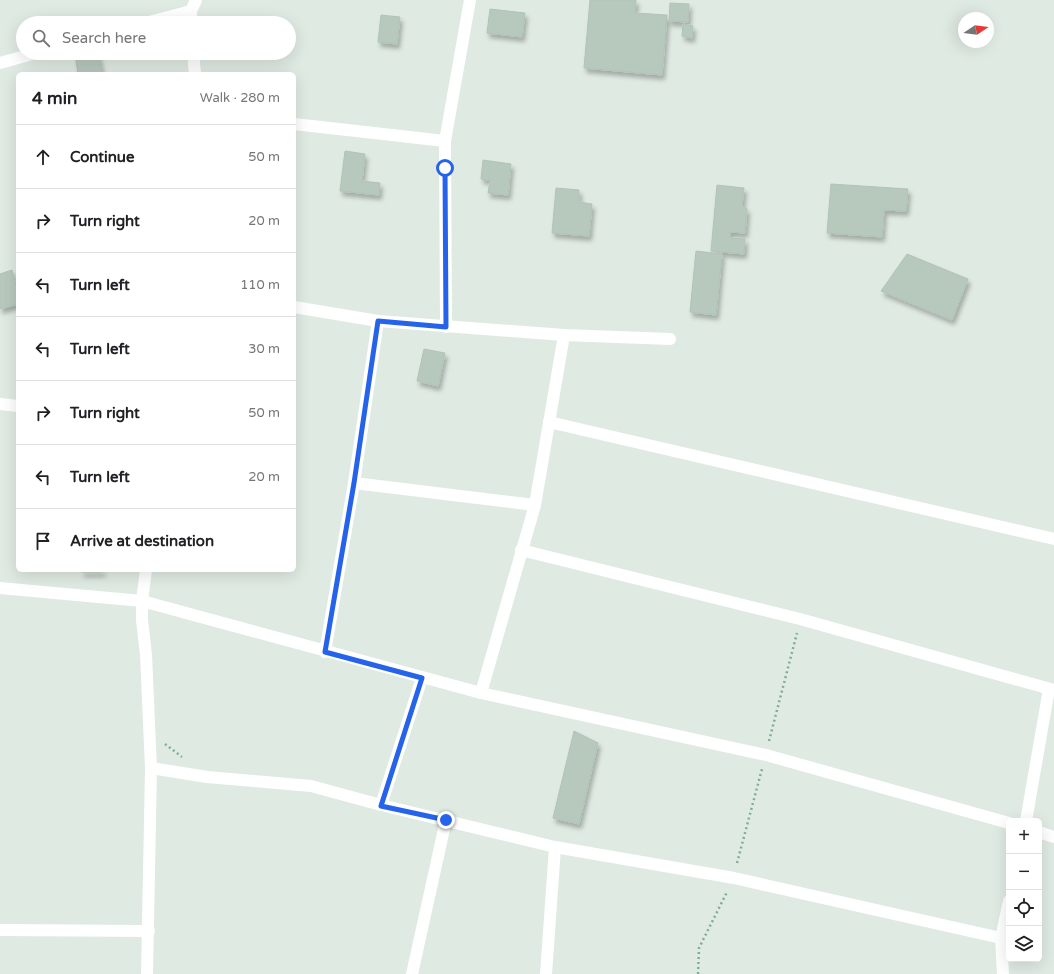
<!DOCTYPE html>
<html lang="en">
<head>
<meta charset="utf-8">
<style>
	:root { --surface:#fff; --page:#f2f2f2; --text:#202124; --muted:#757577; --line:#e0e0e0 }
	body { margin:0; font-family:"Varela Round",sans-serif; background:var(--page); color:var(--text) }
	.controls { position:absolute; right:12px; bottom:12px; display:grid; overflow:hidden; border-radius:6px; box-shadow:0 4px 16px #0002 }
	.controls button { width:36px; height:36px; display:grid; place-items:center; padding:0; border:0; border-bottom:1px solid var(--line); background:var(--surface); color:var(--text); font:20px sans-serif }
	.compass { position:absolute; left:958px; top:12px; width:36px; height:36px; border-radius:50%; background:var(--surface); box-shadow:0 4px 16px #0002; rotate:77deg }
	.stop { position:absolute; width:12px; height:12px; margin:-9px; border:3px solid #2563eb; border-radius:50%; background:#fff }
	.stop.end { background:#2563eb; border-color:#fff; box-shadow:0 1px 4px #0008 }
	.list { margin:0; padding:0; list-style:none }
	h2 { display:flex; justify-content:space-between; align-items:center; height:52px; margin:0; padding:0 16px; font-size:17px }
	h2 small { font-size:13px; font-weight:400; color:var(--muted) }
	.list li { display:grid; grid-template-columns:26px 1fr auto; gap:12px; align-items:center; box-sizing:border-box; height:64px; padding:0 16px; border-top:1px solid var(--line) }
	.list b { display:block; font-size:15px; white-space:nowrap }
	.list em { font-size:13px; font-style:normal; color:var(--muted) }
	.icon { flex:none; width:22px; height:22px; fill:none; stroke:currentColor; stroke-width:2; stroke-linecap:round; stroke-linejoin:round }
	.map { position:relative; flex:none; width:1054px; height:974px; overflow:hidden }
	.search { position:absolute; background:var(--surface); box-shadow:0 4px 16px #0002; left:16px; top:16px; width:280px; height:44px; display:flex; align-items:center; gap:10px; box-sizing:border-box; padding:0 14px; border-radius:22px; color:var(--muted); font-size:15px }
	.panel { position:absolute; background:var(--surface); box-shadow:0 4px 16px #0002; left:16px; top:72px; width:280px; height:500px; border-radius:6px }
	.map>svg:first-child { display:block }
	.building { fill:#b7c8bd; stroke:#b1c3b7; filter:url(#shadow) }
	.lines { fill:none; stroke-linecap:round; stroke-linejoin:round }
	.path { stroke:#7fae94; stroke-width:2.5; stroke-dasharray:2 3; stroke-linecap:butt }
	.street { stroke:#fff; stroke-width:12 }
	.route { stroke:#2563eb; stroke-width:5 }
</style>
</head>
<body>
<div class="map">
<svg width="1054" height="974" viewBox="0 0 1054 974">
	<defs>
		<filter id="shadow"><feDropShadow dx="2.5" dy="4.5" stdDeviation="2" flood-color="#0004"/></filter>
	</defs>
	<rect width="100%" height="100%" fill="#dfeae2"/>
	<g class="building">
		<polygon points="590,0 636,0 635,13 667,15 662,75 584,68"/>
		<polygon points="670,3 689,4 688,22 669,21"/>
		<polygon points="490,9 525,13 522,37 487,33"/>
		<polygon points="381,15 400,17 397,44 378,42"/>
		<polygon points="683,24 693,26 692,38 682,36"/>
		<polygon points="75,53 98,53 102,74 78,74"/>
		<polygon points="345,151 365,154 362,181 380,183 379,195 340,191"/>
		<polygon points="483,160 511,164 508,195 488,193 490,180 481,179"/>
		<polygon points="831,184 908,189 906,211 884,210 882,237 827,233"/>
		<polygon points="717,185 744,188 742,206 747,209 745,233 730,232 730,238 745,239 744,254 711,251"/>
		<polygon points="556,188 579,190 579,202 592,204 589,236 552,233"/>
		<polygon points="696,251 722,254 716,315 690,312"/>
		<polygon points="907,254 968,279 952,320 881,291"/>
		<polygon points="12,270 18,293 18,304 0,309 0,274"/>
		<polygon points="424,349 445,353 438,386 417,381"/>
		<polygon points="82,570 104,570 101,572 82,572"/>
		<polygon points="574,731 598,743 579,824 553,818"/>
	</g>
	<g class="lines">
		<g class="path">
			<polyline points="769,741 797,633"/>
			<polyline points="165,744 182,757"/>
			<polyline points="737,863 762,769"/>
			<polyline points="698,974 699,948 727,892"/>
		</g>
		<g class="street">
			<polyline points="145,23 191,11"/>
			<polyline points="191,23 191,11 196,0"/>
			<polyline points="193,53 195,74"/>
			<polyline points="0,63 36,53"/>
			<polyline points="294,124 445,141"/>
			<polyline points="294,307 378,321 564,335 670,339"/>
			<polyline points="446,327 445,141 470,0"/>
			<polyline points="0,404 18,406"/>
			<polyline points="549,422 1054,539"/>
			<polyline points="354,483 535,505"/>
			<polyline points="521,550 800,619 1054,690"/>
			<polyline points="146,570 142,601 142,620 146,655 151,768 147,974"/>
			<polyline points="0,588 142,601 481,693 766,755 1009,823"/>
			<polyline points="325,652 354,483 378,321"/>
			<polyline points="481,693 535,505 564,335"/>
			<polyline points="151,768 207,777 311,786 381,805 555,847 734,878 1001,938"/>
			<polyline points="381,805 422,678"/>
			<polyline points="1026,821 1049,689"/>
			<polyline points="1039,832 1054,837"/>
			<polyline points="0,930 149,931"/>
			<polyline points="412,974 446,820"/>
			<polyline points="546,974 555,847"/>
			<polyline points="1003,974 1001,938 1009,901"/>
		</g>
	</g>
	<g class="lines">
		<polyline class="route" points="445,168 446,327 378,321 354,483 325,652 422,678 381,806 446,820"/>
	</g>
</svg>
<div class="controls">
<button>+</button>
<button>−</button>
<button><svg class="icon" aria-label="locate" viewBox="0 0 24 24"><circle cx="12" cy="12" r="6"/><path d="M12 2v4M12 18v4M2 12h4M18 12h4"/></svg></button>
<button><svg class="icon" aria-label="layers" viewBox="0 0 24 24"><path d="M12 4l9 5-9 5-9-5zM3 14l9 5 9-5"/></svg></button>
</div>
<svg class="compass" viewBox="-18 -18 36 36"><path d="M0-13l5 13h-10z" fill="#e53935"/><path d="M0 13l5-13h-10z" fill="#757577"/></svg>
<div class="stop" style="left:445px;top:168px"></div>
<div class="stop end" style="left:446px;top:820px"></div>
<div class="search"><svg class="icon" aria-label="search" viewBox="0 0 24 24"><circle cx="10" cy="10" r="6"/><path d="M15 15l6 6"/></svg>Search here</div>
<section class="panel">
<h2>4 min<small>Walk · 280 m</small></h2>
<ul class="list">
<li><svg class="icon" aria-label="ahead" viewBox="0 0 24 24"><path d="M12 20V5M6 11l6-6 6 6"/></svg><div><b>Continue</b></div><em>50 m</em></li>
<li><svg class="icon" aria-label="right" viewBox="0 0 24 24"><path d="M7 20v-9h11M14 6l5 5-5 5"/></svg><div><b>Turn right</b></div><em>20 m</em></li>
<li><svg class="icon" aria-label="left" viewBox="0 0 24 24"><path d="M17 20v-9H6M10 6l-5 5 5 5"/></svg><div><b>Turn left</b></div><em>110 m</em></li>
<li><svg class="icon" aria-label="left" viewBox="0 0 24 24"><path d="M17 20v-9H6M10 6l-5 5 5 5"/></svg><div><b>Turn left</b></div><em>30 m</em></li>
<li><svg class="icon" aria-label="right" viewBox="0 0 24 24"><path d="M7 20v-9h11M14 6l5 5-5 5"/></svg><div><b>Turn right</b></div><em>50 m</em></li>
<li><svg class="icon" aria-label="left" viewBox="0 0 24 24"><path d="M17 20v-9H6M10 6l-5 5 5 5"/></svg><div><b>Turn left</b></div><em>20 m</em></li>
<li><svg class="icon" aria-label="arrive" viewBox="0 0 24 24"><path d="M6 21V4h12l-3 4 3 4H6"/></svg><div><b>Arrive at destination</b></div></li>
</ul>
</section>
</div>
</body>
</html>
